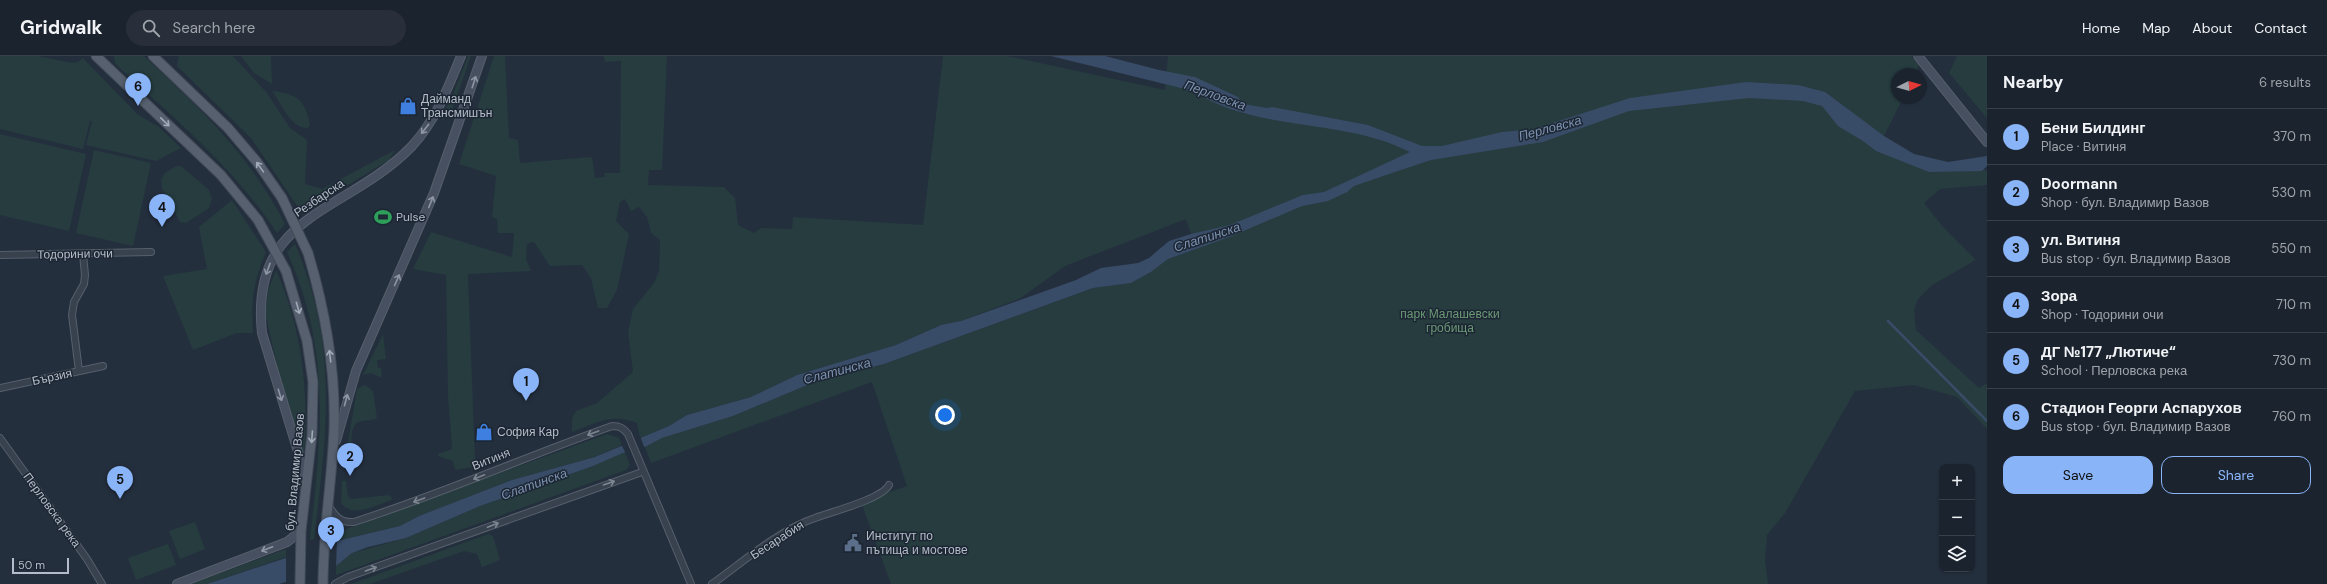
<!DOCTYPE html>
<html lang="en">
<head>
<meta charset="utf-8">
<style>
	:root { --surface:#1b232e; --page:#282f3a; --text:#f1f3f6; --muted:#a0a4aa; --line:#39404a; --accent:#8ab4f8 }
	body { margin:0; font-family:"DM Sans",sans-serif; background:var(--page); color:var(--text) }
	.controls { position:absolute; right:12px; bottom:12px; display:grid; overflow:hidden; border-radius:8px; box-shadow:0 1px 3px #0004 }
	.controls button { width:36px; height:36px; display:grid; place-items:center; padding:0; border:0; border-bottom:1px solid var(--line); background:var(--surface); color:var(--text); font:20px sans-serif }
	.compass { position:absolute; left:1891px; top:12px; width:36px; height:36px; border-radius:50%; background:var(--surface); box-shadow:0 1px 3px #0004; rotate:84deg }
	.scale { position:absolute; left:12px; bottom:10px; width:57px; box-sizing:border-box; padding-left:4px; border:2px solid #b4bcc9; border-top:0; font-size:11px; line-height:14px; white-space:nowrap; color:#b4bcc9; -webkit-text-stroke:3px #1d2633; paint-order:stroke }
	.you { position:absolute; left:945px; top:359px; width:14px; height:14px; margin:-10px; border:3px solid #fff; border-radius:50%; background:#1a73e8; box-shadow:0 0 0 6px #1a73e833 }
	.badge { display:grid; place-items:center; width:26px; height:26px; border-radius:50%; background:var(--accent); color:#111; font-size:13px; font-weight:700 }
	.pin { position:absolute; translate:-50% -33px; filter:drop-shadow(0 1px 2px #0008) }
	.pin::after { content:''; position:absolute; top:21px; width:14px; height:12px; background:inherit; clip-path:polygon(0 0,100% 0,50% 100%) }
	.list { margin:0; padding:0; list-style:none }
	h2 { display:flex; justify-content:space-between; align-items:center; height:52px; margin:0; padding:0 16px; font-size:17px }
	h2 small { font-size:13px; font-weight:400; color:var(--muted) }
	.list li { display:grid; grid-template-columns:26px 1fr auto; gap:12px; align-items:center; box-sizing:border-box; height:56px; padding:0 16px; border-top:1px solid var(--line) }
	.list b { display:block; font-size:15px; white-space:nowrap }
	.list p { margin:0; font-size:13px; white-space:nowrap; color:var(--muted) }
	.list em { font-size:13px; font-style:normal; color:var(--muted) }
	.actions { display:flex; gap:8px; padding:12px 16px }
	.actions a { flex:1; padding:9px 0; border:1px solid var(--accent); border-radius:12px; text-align:center; font-size:14px; color:var(--accent) }
	.actions .main { background:var(--accent); color:#111 }
	.icon { flex:none; width:22px; height:22px; fill:none; stroke:currentColor; stroke-width:2; stroke-linecap:round; stroke-linejoin:round }
	.map { position:relative; flex:none; width:1987px; height:528px; overflow:hidden }
	header { display:flex; align-items:center; gap:24px; box-sizing:border-box; height:56px; padding:0 20px; background:var(--surface); border-bottom:1px solid var(--line) }
	header strong { font-size:19px }
	nav { display:flex; gap:22px; margin-inline-start:auto; font-size:14px }
	.search { width:280px; height:36px; background:var(--page); display:flex; align-items:center; gap:10px; box-sizing:border-box; padding:0 14px; border-radius:22px; color:var(--muted); font-size:15px }
	main { display:flex }
	aside { flex:1; background:var(--surface) }
	.map>svg:first-child { display:block }
	.green { fill:#263c3f }
	.water { fill:#394c67 }
	.pier { fill:#242f3e }
	.lines { fill:none; stroke-linecap:round; stroke-linejoin:round }
	.stream { stroke:#394c67; stroke-width:2.5 }
	.street-casing { stroke:#565f6c; stroke-width:8 }
	.secondary-casing { stroke:#565f6c; stroke-width:10 }
	.primary-casing { stroke:#414a57; stroke-width:11 }
	.street { stroke:#38414e; stroke-width:6 }
	.secondary { stroke:#465061; stroke-width:8 }
	.primary { stroke:#56606e; stroke-width:9 }
	.primary-bridge-casing { stroke:#414a57; stroke-width:11; stroke-linecap:butt }
	.primary-bridge { stroke:#56606e; stroke-width:9 }
	.oneway { stroke:#8e96a5 }
	.oneway2 { stroke:#a1aab7 }
	.oneway3 { stroke:#7c8592 }
	.labels { text-anchor:middle; dominant-baseline:central; stroke-width:3; stroke-linejoin:round; paint-order:stroke }
	.poi-label { font-size:12px; fill:#b4bcc9; stroke:#1d2633; text-anchor:start }
	.street-label { font-size:12px; fill:#b4bcc9; stroke:#1d2633 }
	.park-label { font-size:12px; fill:#6b9a76; stroke:#1d2633 }
	.water-label { font-size:13px; font-style:italic; fill:#7c92b1; stroke:#1d2633 }
</style>
</head>
<body>
<header>
<strong>Gridwalk</strong>
<div class="search"><svg class="icon" aria-label="search" viewBox="0 0 24 24"><circle cx="10" cy="10" r="6"/><path d="M15 15l6 6"/></svg>Search here</div>
<nav><a>Home</a><a>Map</a><a>About</a><a>Contact</a></nav>
</header>
<main>
<div class="map">
<svg width="1987" height="528" viewBox="0 0 1987 528">
	<rect width="100%" height="100%" fill="#242f3e"/>
	<g class="green">
		<polygon points="0,0 38,0 72,7 78,6 83,2 137,58 159,71 181,92 156,105 86,89 92,65 90,65 83,93 0,73"/>
		<path d="M114 0H144C201 53 249 98 285 168L277 177C235 113 177 65 121 13L115 7Z"/>
		<polygon points="179,0 233,0 267,37 290,72 307,84 305,128 322,133 395,94 389,104 302,157 251,82 177,10"/>
		<polygon points="241,0 271,0 272,28 254,17"/>
		<polygon points="468,0 471,0 449,63 445,62 443,64 440,62 452,41"/>
		<path d="M494 0H505L509 82 518 84 520 107 592 101 595 122 605 121 604 117H620L621 5 605 6 604 0H667L662 114H649L648 129 724 131 735 142 738 169 754 177 761 172 792 173 793 161 923 169 943 0H1008L1165 34 1168 0H1911L1919 10 1915 18H1897V42H1903L1884 80 1871 71 1929 116 1987 114V129L1940 133 1924 147 1944 172 1976 204 1932 229 1918 243 1914 254 1916 274 1979 332 1987 327V373L1957 341 1914 329 1855 335 1785 457 1767 479 1765 503 1768 528H891L861 446 907 430 872 326 651 407 645 391 662 382 733 360 812 327 884 308 1093 232 1131 227 1151 216 1168 203 1196 193 1186 163 1065 210 1021 242 961 265 941 269 896 289 797 319 751 341 687 359 669 370 640 382 637 367C610 357 598 367 572 376V362L576 355 597 347 633 316 628 276 633 253 654 227 659 215 660 184 651 177 647 161 639 151 631 155 625 143 620 146 616 165 629 178 617 234 607 252H598L591 222 582 209 550 210 534 186 527 188 526 203 531 215 468 218 475 405 486 404V409L455 414 453 405 438 400V398L452 393 448 340 446 219 413 213 431 176 512 201 514 177H498L497 163 492 161 496 120 459 108Z"/>
		<polygon points="1957,0 1987,0 1987,62 1949,17"/>
		<path d="M272 35C297 38 305 43 310 69L308 72C290 72 282 48 272 35Z"/>
		<polygon points="0,78 86,98 69,175 0,159"/>
		<polygon points="94,94 151,107 133,190 76,177"/>
		<polygon points="176,110 181,110 209,134 212,143 209,152 186,167 180,166 162,132 161,124 165,117"/>
		<path d="M232 144 266 196C253 228 251 242 253 277H237L193 294 163 220 207 213 199 171Z"/>
		<path d="M295 188C339 291 327 376 314 483L310 484C321 379 332 296 287 196Z"/>
		<path d="M276 214C302 272 309 336 304 399L278 314 265 256 268 235Z"/>
		<polygon points="383,278 386,303 377,304 378,312 381,312 382,322 371,317 363,319"/>
		<path d="M365 329 373 335 377 362C372 365 367 364 362 365 346 368 353 391 354 402L345 404 357 333Z"/>
		<polygon points="607,378 619,382 622,389 595,401 512,424 419,460 400,470 337,485 337,478 349,472"/>
		<polygon points="625,396 630,409 626,414 336,519 336,510 352,497 406,482 480,450 593,410"/>
		<path d="M342 425H346L348 440 351 443 388 439 391 440 392 444C376 449 352 463 341 447Z"/>
		<polygon points="195,466 205,493 180,503 169,475"/>
		<polygon points="488,478 493,480 500,504 482,511 477,498 464,495 370,528 351,528"/>
		<polygon points="168,488 176,509 136,524 128,502"/>
		<polygon points="286,493 286,501 207,528 190,528"/>
	</g>
	<path class="water" d="M1051 0H1105L1159 14 1195 21 1238 41 1243 48 1267 52 1272 51 1368 69 1422 90H1442L1502 76 1534 73 1630 42 1746 26 1798 29 1825 36 1884 80 1914 98 1948 106 1987 100V110L1982 115 1929 116 1876 95 1863 85 1838 70 1822 50 1803 45 1749 42 1629 55 1543 86 1431 104 1395 116 1354 130 1347 136 1328 145 1302 150 1232 180 1168 203 1151 216 1131 227 1093 232 884 308 812 327 733 360 662 382 645 391 623 397 593 410 480 450 406 482 368 491 352 497 336 510 279 528H207L337 485 400 470 419 460 512 424 595 401 669 370 687 359 751 341 797 319 896 289 941 269 961 265 1076 224 1101 212 1138 207 1149 202 1169 185 1191 178 1230 169 1303 139 1324 136 1410 96C1343 61 1257 77 1193 35Z"/>
	<g class="pier">
		<polygon points="640,380 645,393 626,398 621,388"/>
		<polygon points="337,483 336,512 286,528 286,499"/>
	</g>
	<g class="lines">
		<polyline class="stream" points="1888,265 1987,365"/>
		<g class="street-casing">
			<g id="street">
				<polyline points="0,199 151,196"/>
				<polyline points="79,315 72,259 74,246 84,228 85,219 83,198"/>
				<polyline points="0,332 103,310"/>
				<polyline points="0,382 87,503 102,528"/>
				<path d="M328 449C335 460 340 467 354 466 441 438 525 401 612 370 620 370 623 372 628 378L691 528"/>
				<polyline points="335,528 348,521 642,416"/>
				<path d="M712 528C743 506 779 474 815 462 831 456 882 443 889 429"/>
			</g>
		</g>
		<g class="secondary-casing">
			<g id="secondary">
				<polyline points="1918,0 1987,86"/>
				<polyline points="336,385 356,315 434,137 482,0"/>
				<path d="M306 422 262 277C249 156 347 158 412 90 436 64 448 32 461 0"/>
				<polyline points="177,528 287,486 301,475"/>
			</g>
		</g>
		<g class="primary-casing">
			<g id="primary">
				<polyline points="96,0 221,119 258,164"/>
				<polyline points="153,0 228,72 257,106 282,142"/>
				<path d="M308 197C325 254 336 314 334 374 332 425 323 476 323 528"/>
				<polyline points="286,215 307,285 313,326 312,378 301,475 300,528"/>
			</g>
		</g>
		<use href="#street" class="street"/>
		<use href="#secondary" class="secondary"/>
		<use href="#primary" class="primary"/>
		<g class="primary-bridge-casing">
			<g id="primary-bridge">
				<polyline points="282,142 308,197"/>
				<polyline points="258,164 286,215"/>
			</g>
		</g>
		<use href="#primary-bridge" class="primary-bridge"/>
	</g>
	<defs><path id="oneway-shaft" d="M-6 0H5M1.5-3L5.5 0L1.5 3" fill="none" stroke-width="1.6" stroke-linecap="round" stroke-linejoin="round"/></defs>
	<g class="oneway">
		<use href="#oneway-shaft" transform="translate(474 26) rotate(-72)"/>
		<use href="#oneway-shaft" transform="translate(425 73) rotate(128)"/>
		<use href="#oneway-shaft" transform="translate(431 146) rotate(-68)"/>
		<use href="#oneway-shaft" transform="translate(268 213) rotate(110)"/>
		<use href="#oneway-shaft" transform="translate(397 224) rotate(-66)"/>
		<use href="#oneway-shaft" transform="translate(280 339) rotate(73)"/>
		<use href="#oneway-shaft" transform="translate(346 344) rotate(-75)"/>
		<use href="#oneway-shaft" transform="translate(267 493) rotate(159)"/>
	</g>
	<g class="oneway2">
		<use href="#oneway-shaft" transform="translate(165 66) rotate(44)"/>
		<use href="#oneway-shaft" transform="translate(260 111) rotate(-126)"/>
		<use href="#oneway-shaft" transform="translate(298 252) rotate(74)"/>
		<use href="#oneway-shaft" transform="translate(330 300) rotate(-97)"/>
		<use href="#oneway-shaft" transform="translate(312 381) rotate(94)"/>
	</g>
	<g class="oneway3">
		<use href="#oneway-shaft" transform="translate(593 377) rotate(160)"/>
		<use href="#oneway-shaft" transform="translate(479 421) rotate(158)"/>
		<use href="#oneway-shaft" transform="translate(609 427) rotate(-19)"/>
		<use href="#oneway-shaft" transform="translate(419 444) rotate(160)"/>
		<use href="#oneway-shaft" transform="translate(493 469) rotate(-21)"/>
		<use href="#oneway-shaft" transform="translate(371 513) rotate(-19)"/>
	</g>
	<defs>
		<g id="shop-bare" transform="scale(1.38)"><path d="M-5-2.5h2.3a2.7 3.5 0 0 1 5.4 0H5L5.5 6h-11ZM-1.5-2.5h3a1.5 2.3 0 0 0-3 0Z" fill="#3f7fe0" stroke="#1d2633" stroke-width="2.5" paint-order="stroke"/></g>
		<g id="stadium-bare" transform="scale(1.38)"><path d="M0-5a6.5 5 0 1 0 0 10a6.5 5 0 1 0 0-10ZM-3.5-1.8h7v3.6h-7Z" fill="#2e9e5b" stroke="#1d2633" stroke-width="2.5" paint-order="stroke"/></g>
		<g id="civic-bare" transform="scale(1.38)"><path d="M-.6-6.5H3V-4.5H.6V-3L4-1V1h2V6H-6V1h2V-1L-.6-3ZM-1.2 2.5V6h2.4V2.5Z" fill="#5c6f8a" stroke="#1d2633" stroke-width="2.5" paint-order="stroke"/></g>
	</defs>
	<g fill-rule="evenodd">
		<use href="#shop-bare" x="408" y="50"/>
		<use href="#stadium-bare" x="383" y="161"/>
		<use href="#shop-bare" x="484" y="376"/>
		<use href="#civic-bare" x="853" y="487"/>
	</g>
	<g class="labels">
		<g class="poi-label">
			<text x="421" y="43">Дайманд<tspan x="421" dy="14">Трансмишън</tspan></text>
			<text x="396" y="161">Pulse</text>
			<text x="497" y="376">София Кар</text>
			<text x="866" y="480">Институт по<tspan x="866" dy="14">пътища и мостове</tspan></text>
		</g>
		<g class="street-label">
			<text transform="translate(319 142) rotate(-34)">Резбарска</text>
			<text transform="translate(75 198) rotate(-1)">Тодорини очи</text>
			<text transform="translate(52 321) rotate(-12)">Бързия</text>
			<text transform="translate(491 403) rotate(-22)">Витиня</text>
			<text transform="translate(295 416) rotate(-85)">бул. Владимир Вазов</text>
			<text transform="translate(52 454) rotate(54)">Перловска река</text>
			<text transform="translate(777 484) rotate(-33)">Бесарабия</text>
		</g>
		<g class="park-label">
			<text x="1450" y="258">парк Малашевски<tspan x="1450" dy="14">гробища</tspan></text>
		</g>
		<g class="water-label">
			<text transform="translate(1215 39) rotate(20)">Перловска</text>
			<text transform="translate(1550 72) rotate(-15)">Перловска</text>
			<text transform="translate(1207 181) rotate(-18)">Слатинска</text>
			<text transform="translate(837 315) rotate(-15)">Слатинска</text>
			<text transform="translate(534 428) rotate(-20)">Слатинска</text>
		</g>
	</g>
</svg>
<div class="controls">
<button>+</button>
<button>−</button>
<button><svg class="icon" aria-label="layers" viewBox="0 0 24 24"><path d="M12 4l9 5-9 5-9-5zM3 14l9 5 9-5"/></svg></button>
</div>
<svg class="compass" viewBox="-18 -18 36 36"><path d="M0-13l5 13h-10z" fill="#e53935"/><path d="M0 13l5-13h-10z" fill="#a0a4aa"/></svg>
<div class="scale">50 m</div>
<div class="you"></div>
<div class="pin badge" style="left:526px;top:345px">1</div>
<div class="pin badge" style="left:350px;top:420px">2</div>
<div class="pin badge" style="left:331px;top:494px">3</div>
<div class="pin badge" style="left:162px;top:171px">4</div>
<div class="pin badge" style="left:120px;top:443px">5</div>
<div class="pin badge" style="left:138px;top:50px">6</div>
</div>
<aside>
<h2>Nearby<small>6 results</small></h2>
<ul class="list">
<li><span class="badge">1</span><div><b>Бени Билдинг</b><p>Place · Витиня</p></div><em>370 m</em></li>
<li><span class="badge">2</span><div><b>Doormann</b><p>Shop · бул. Владимир Вазов</p></div><em>530 m</em></li>
<li><span class="badge">3</span><div><b>ул. Витиня</b><p>Bus stop · бул. Владимир Вазов</p></div><em>550 m</em></li>
<li><span class="badge">4</span><div><b>Зора</b><p>Shop · Тодорини очи</p></div><em>710 m</em></li>
<li><span class="badge">5</span><div><b>ДГ №177 „Лютиче“</b><p>School · Перловска река</p></div><em>730 m</em></li>
<li><span class="badge">6</span><div><b>Стадион Георги Аспарухов</b><p>Bus stop · бул. Владимир Вазов</p></div><em>760 m</em></li>
</ul>
<div class="actions"><a class="main">Save</a><a>Share</a></div>
</aside>
</main>
</body>
</html>
